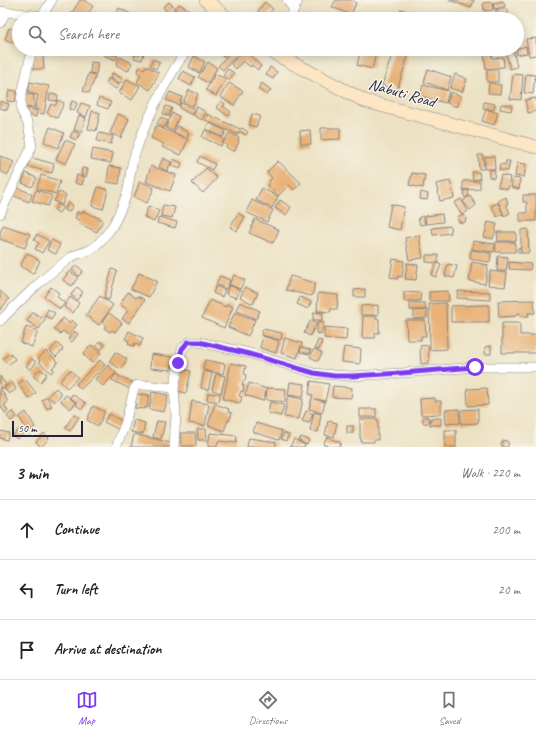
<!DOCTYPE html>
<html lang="en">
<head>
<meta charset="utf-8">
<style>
	:root { --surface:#fff; --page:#f2f2f2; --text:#222; --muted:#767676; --line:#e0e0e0; --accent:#7c3aed }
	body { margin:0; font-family:Caveat,sans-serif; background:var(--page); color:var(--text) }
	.scale { position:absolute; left:12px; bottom:10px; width:71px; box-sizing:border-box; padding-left:4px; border:2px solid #22223b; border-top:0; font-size:11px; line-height:14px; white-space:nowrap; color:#22223b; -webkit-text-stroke:3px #f7f3e8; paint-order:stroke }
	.stop { position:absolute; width:12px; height:12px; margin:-9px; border:3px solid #7c3aed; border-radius:50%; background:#fff }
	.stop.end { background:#7c3aed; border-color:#fff; box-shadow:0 1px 4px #0008 }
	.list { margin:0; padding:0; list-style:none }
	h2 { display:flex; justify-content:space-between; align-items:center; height:52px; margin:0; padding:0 16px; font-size:17px }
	h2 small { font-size:13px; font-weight:400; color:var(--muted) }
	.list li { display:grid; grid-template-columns:26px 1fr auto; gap:12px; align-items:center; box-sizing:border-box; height:60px; padding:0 16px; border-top:1px solid var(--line) }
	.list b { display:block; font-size:15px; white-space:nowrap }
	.list em { font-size:13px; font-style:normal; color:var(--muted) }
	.icon { flex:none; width:22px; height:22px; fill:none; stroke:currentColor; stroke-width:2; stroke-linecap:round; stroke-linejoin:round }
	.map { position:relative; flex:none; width:536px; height:447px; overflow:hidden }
	.search { position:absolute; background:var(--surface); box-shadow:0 2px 10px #0003; left:12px; right:12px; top:12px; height:44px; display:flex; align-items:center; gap:10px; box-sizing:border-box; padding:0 14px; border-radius:22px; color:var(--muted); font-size:15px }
	.sheet { height:232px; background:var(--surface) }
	nav { display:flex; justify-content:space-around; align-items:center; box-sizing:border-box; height:56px; border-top:1px solid var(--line); background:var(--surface); font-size:11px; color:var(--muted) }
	nav a { display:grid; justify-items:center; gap:2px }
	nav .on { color:var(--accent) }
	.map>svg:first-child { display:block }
	.building { fill:#e8b278 }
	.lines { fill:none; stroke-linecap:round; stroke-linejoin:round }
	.street-casing { stroke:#87827f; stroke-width:10 }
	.secondary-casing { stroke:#87827f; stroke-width:14 }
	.street { stroke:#fff; stroke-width:9 }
	.secondary { stroke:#fce6c4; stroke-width:13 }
	.route { stroke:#7c3aed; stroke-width:5 }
	.labels { text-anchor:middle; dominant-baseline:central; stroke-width:3; stroke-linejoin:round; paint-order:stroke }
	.street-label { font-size:16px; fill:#22223b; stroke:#f7f3e8 }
</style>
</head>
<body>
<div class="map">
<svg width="536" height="447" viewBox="0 0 536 447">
	<rect width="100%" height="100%" fill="#f7f3e8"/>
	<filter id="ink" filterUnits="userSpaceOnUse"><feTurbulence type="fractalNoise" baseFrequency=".025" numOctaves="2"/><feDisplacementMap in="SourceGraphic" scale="8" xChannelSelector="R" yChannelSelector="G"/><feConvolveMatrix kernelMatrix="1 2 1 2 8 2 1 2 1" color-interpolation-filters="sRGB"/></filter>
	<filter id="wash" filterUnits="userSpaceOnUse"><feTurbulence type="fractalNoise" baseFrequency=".012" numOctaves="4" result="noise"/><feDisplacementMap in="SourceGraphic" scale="16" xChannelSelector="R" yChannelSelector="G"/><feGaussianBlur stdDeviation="0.9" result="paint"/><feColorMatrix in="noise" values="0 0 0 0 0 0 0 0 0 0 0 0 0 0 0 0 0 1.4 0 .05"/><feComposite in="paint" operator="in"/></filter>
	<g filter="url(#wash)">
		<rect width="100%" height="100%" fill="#ece2c3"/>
		<g id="blocks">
			<g class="building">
				<polygon points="80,0 84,0 93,6 85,19 68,19"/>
				<polygon points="336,0 351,0 356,3 351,15 332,7"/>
				<polygon points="449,0 474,0 471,8"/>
				<polygon points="503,1 505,7 494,9 493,3"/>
				<polygon points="169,2 175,8 168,14 163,7"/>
				<polygon points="265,2 273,9 266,17 258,11"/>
				<polygon points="492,2 493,10 484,11 483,3"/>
				<polygon points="179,4 188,9 182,19 171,19 170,18"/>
				<polygon points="119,8 131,14 128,19 121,19 115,15"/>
				<polygon points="401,9 422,16 421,19 398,19"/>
				<polygon points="508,9 508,19 496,19 496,10"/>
				<polygon points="189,12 199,19 184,19"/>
				<polygon points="9,28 19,31 19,44 5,40"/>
				<polygon points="536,38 536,55 529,56 526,39"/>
				<polygon points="526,46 527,53 517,55 516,49"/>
				<polygon points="49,49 65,49 64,54"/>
				<polygon points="137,49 145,49 142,60 134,58"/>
				<polygon points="216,49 229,49 223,57 215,50"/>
				<polygon points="233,49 241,49 242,50 223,70 218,66"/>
				<polygon points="361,49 376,53 372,69 357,65"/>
				<polygon points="491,49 503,49 504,53 492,55"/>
				<polygon points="505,49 513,49 517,67 510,69"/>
				<polygon points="244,50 261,66 258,70 252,65 251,67 243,61 236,69 231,64"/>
				<polygon points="106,52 118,56 116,60 105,56"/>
				<polygon points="393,52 408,56 397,90 382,85"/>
				<polygon points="491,52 492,58 503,57 504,67 486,69 484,53"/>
				<polygon points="43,55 44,69 33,69 33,56"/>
				<polygon points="194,56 205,62 199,73 189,67"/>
				<polygon points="120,57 132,63 128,71 116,65"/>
				<polygon points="153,59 160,62 156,69 150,66"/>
				<polygon points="91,62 98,63 96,74 90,73"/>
				<polygon points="208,62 217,68 208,83 198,77"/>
				<polygon points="146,66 159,73 150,90 137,82 141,75 137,72 140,67 144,69"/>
				<polygon points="270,67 277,72 273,79 266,75"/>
				<polygon points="228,69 234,73 229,80 223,75"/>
				<polygon points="428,69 451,77 447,90 424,82"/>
				<rect x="487" y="70" width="11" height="12"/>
				<polygon points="183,71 195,77 191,86 179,79"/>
				<polygon points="89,73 96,76 89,93 83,91"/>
				<polygon points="112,73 123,79 120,83 110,77"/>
				<polygon points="215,74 226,79 216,96 206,90"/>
				<polygon points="455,74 467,79 462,92 450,88"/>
				<polygon points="513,74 523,75 521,100 510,99"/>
				<polygon points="526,74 535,75 533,94 524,93"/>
				<polygon points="109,78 119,85 116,89 106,83"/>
				<polygon points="127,79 140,86 132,100 119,93"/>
				<polygon points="30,82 49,86 44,114 39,113 40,110 35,109 38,95 28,93"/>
				<polygon points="229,83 243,91 234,105 220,97"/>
				<polygon points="262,83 271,90 267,95 258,89"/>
				<polygon points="489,83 501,85 500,94 488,93"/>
				<polygon points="423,85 449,91 446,103 420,96"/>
				<polygon points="9,90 17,91 15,102 7,101"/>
				<polygon points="189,90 198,94 193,106 183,102"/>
				<polygon points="170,92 182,97 179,105 166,100"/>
				<polygon points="451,92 461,96 457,107 447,103"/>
				<polygon points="50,94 58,95 57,101 49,100"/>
				<polygon points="25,95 34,95 34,108 24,107"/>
				<polygon points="99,98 111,102 108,109 97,105"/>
				<polygon points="536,98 536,111 528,113 525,100"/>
				<polygon points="58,100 64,103 57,118 47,113 51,104 55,106"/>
				<polygon points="0,101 9,104 7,110 0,108"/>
				<polygon points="72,101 77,103 74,111 69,109"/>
				<polygon points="221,101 225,104 223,106 231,112 228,116 216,107"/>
				<polygon points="484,102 495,104 494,110 483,108"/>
				<polygon points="81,103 90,106 86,117 77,113"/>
				<polygon points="181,103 195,109 192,115 179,108"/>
				<polygon points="501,104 512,105 511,111 500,109"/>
				<polygon points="166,106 172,108 169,116 163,114"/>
				<polygon points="197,107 206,112 202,120 193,115"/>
				<polygon points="28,108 37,111 36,117 26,114"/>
				<polygon points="486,109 498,113 494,125 482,121"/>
				<polygon points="92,111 100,113 96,131 88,129"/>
				<polygon points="172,113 179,116 173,131 166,128"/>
				<polygon points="118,114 129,119 121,138 110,133"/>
				<polygon points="207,114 240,129 242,128 248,132 246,135 239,131 238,135 205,120"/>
				<polygon points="252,114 260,116 256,127 249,125"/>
				<polygon points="79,115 86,118 81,132 74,130"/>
				<polygon points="161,117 168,121 164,128 157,124"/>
				<polygon points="209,123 226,131 223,137 206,129"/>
				<polygon points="156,126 185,138 174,132 177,126 189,133 186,139 188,139 181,155 162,147 164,144 151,138"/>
				<polygon points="50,127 64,133 58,148 44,142"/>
				<polygon points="321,128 340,128 340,139 321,140"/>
				<polygon points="205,130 224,139 221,146 202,137"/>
				<polygon points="310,130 311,144 301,144 300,131"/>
				<polygon points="73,131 80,134 76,140 70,137"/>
				<polygon points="99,133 113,136 111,144 97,141"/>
				<polygon points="229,133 239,138 238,141 239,142 234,152 226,147 227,145 223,143"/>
				<polygon points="65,140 75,144 66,164 56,159"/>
				<polygon points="93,149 113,153 111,163 91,159"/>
				<polygon points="478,155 483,155 484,169 479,169"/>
				<polygon points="0,156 14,162 8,175 0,171"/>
				<polygon points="200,156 215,164 212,170 197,162"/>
				<polygon points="494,156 495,169 485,169 485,157"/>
				<polygon points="29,157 54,164 52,173 27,166"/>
				<polygon points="163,158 171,162 167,171 159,167"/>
				<polygon points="173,159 182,163 180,169 171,165"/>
				<polygon points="278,161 301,183 294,190 289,185 278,196 267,185 270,182 269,181 272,178 267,172"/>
				<polygon points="506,161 510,161 508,171 499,170 500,164 505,165"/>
				<polygon points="517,163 526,164 524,177 515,176"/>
				<polygon points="109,166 121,168 119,184 107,182"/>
				<polygon points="151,166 176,175 170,191 146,182"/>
				<polygon points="82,168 88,169 86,177 81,175"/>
				<polygon points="206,168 217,178 203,193 192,183"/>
				<polygon points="489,170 495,170 494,178 489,177"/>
				<polygon points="472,172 479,172 480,179 473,180"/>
				<polygon points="26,173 37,178 32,187 22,183"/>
				<polygon points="412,173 425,175 423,188 409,185"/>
				<polygon points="41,175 60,181 56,194 37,189"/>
				<polygon points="77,175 84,177 82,185 75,183"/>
				<polygon points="501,175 510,177 508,189 498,187"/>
				<polygon points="513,178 520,179 519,189 511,187"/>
				<polygon points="140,181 154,188 147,203 134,197"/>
				<polygon points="450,181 454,198 440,201 436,184"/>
				<polygon points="463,181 480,181 480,189 463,190"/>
				<polygon points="16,187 32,194 29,202 12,195"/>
				<polygon points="98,187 108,190 103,209 92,206"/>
				<polygon points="262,188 278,197 272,208 256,200"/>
				<polygon points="36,190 52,196 48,206 32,201"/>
				<polygon points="464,190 469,190 468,197 470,196 476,205 470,210 463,201 468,197 464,197"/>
				<polygon points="59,192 66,195 62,205 54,201"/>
				<polygon points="421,192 428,194 427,200 420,199"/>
				<polygon points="523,195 536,195 536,221 520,221 520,213 527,213 527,202 523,202"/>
				<polygon points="506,197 508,203 506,204 510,213 504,216 498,201"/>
				<polygon points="461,199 468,211 462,215 454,203"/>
				<polygon points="252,200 273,210 267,222 246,212"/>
				<polygon points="280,200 291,207 286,215 275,208"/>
				<polygon points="68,203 73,205 69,212 64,210"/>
				<polygon points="498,203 503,214 497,217 491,206"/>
				<polygon points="58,204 63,207 59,213 54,210"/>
				<polygon points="391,204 404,207 400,230 387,227"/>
				<polygon points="163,205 175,207 172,218 161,216"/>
				<polygon points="149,206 159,211 154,222 144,217"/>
				<polygon points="83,211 103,220 97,232 78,223 79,220 75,218 77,212 82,214"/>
				<polygon points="238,213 245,217 237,231 230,227"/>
				<polygon points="442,214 443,222 426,224 425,216"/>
				<circle cx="462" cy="219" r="4"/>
				<polygon points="423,216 425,224 420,225 418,218"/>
				<polygon points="159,217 177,222 175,228 157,223"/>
				<polygon points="255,219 279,230 273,243 249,233"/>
				<polygon points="488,222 497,224 493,239 484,237"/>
				<polygon points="3,225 30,234 25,248 0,239 0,233"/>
				<polygon points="450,226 451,233 433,235 432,228"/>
				<polygon points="528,229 529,253 521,253 521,250 519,253 517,250 518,248 519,248 521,249 521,230"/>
				<polygon points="497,232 516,232 516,241 498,241"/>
				<polygon points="37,234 49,241 42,253 35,249 39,243 34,240"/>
				<polygon points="419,235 423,258 409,260 405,238"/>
				<polygon points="51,240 60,244 56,254 47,250"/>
				<polygon points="473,241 495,244 494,252 472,249"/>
				<rect x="496" y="242" width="19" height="10"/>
				<polygon points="471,250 491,253 490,262 470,259"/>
				<polygon points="27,253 40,261 33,274 20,266"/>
				<polygon points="426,255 438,255 438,263 426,262"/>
				<polygon points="498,256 508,257 506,271 497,271"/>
				<polygon points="393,259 404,261 402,277 398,276 398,279 390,277"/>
				<polygon points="472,262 488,265 485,284 469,281"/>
				<polygon points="509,262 531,264 530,270 509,269"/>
				<polygon points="407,263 418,265 416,280 405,279"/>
				<polygon points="437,263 441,265 436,277 431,275"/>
				<polygon points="448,264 457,266 454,278 445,276"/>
				<polygon points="76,265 83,271 79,276 72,270"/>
				<polygon points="112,269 117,271 109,300 104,298"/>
				<polygon points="69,271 78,277 72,286 63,280"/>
				<polygon points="490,271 507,273 505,287 488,285"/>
				<polygon points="139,273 157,281 149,297 131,289"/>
				<polygon points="234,275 245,280 240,289 229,284"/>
				<polygon points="220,276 230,280 226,289 216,284"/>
				<polygon points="290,276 315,283 312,296 286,290"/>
				<polygon points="229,285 240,290 236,298 226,294"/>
				<polygon points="216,286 225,290 222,297 213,293"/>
				<polygon points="51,287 59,293 57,297 65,303 60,309 44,297"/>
				<polygon points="77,287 83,292 77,300 71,295"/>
				<polygon points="245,287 258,293 253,304 240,297"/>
				<polygon points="365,289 365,297 354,297 354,290"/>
				<polygon points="0,291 9,299 0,310"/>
				<polygon points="448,291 449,301 429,301 429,292"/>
				<polygon points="458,291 490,292 490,300 457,298"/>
				<polygon points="128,292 136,298 138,296 145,300 129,323 122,319 128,310 120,304"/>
				<polygon points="404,292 421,293 420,301 404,301"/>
				<polygon points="318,293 338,295 337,309 331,309 330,312 317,311"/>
				<polygon points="100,296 113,305 99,325 86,315"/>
				<polygon points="70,297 79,303 73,313 64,307"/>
				<polygon points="300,297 311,302 308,309 297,304"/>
				<polygon points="210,300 226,307 227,304 233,307 224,328 202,318"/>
				<polygon points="534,300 535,313 528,313 529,316 520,316 520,313 516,314 516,316 499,317 498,301"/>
				<polygon points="240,302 260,311 256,319 236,310"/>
				<polygon points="410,303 425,303 426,310 410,310"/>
				<polygon points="446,303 447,349 430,350 429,304"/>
				<polygon points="378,305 378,315 361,315 361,306"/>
				<polygon points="489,305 489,322 451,322 451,306"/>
				<polygon points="48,309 55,313 51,319 45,315"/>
				<polygon points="427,310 427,318 414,319 414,311"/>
				<polygon points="33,312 42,318 43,316 46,317 39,329 27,321"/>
				<polygon points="235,312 255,320 248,336 228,327"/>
				<polygon points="314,312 323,313 322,320 313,320"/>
				<polygon points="109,313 122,323 115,332 112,330 110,332 104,328 106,325 102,322"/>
				<polygon points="363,316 376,316 376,318 379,319 379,333 375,333 375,338 362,338"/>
				<polygon points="63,318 69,323 72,320 77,325 68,335 63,331 60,334 54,329"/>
				<polygon points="311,320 317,323 310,336 304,333"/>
				<polygon points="406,320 425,320 426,336 421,336 421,340 407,340"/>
				<polygon points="318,321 324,322 321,334 316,333"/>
				<polygon points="502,323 520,323 520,335 536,335 536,353 502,353"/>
				<polygon points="26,327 38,331 32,347 21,343"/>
				<polygon points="324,327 347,329 346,340 324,338"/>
				<polygon points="263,329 282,333 281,340 261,335"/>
				<polygon points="74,331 78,334 72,342 68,339"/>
				<polygon points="129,331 143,338 140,346 135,343 134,346 128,344 129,341 125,339"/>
				<polygon points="263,336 279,341 276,353 260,348"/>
				<polygon points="285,338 302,343 297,358 281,353"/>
				<polygon points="318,340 322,341 319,350 315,348"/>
				<polygon points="100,341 105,345 101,350 96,345"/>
				<polygon points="57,343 63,349 56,357 50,351"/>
				<polygon points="91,345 101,353 92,363 83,354"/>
				<polygon points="428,345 429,363 421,364 420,346"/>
				<polygon points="491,346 491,354 485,354 485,347"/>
				<polygon points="301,347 311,350 310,354 300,352"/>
				<polygon points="344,347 361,349 360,364 342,362"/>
				<polygon points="314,349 322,353 318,361 310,357"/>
				<polygon points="46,351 58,362 52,368 54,369 51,373 39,362 40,361 38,359"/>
				<polygon points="115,352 127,359 121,369 109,362"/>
				<polygon points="9,353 15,359 8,365 3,359"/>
				<polygon points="151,354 173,357 171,370 150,368"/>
				<polygon points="32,359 36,362 31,370 26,366"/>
				<polygon points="100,360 105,365 81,389 76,384"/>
				<polygon points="205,360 225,364 223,374 203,370"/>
				<polygon points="231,363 246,366 244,374 246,375 245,381 243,381 242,385 244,385 243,392 241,391 239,396 242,397 240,403 223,399"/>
				<polygon points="108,365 116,373 103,386 95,379"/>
				<polygon points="40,369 47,374 41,382 33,376"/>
				<polygon points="182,369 191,371 186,393 177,391"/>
				<polygon points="70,370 78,377 67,388 60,381"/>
				<polygon points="204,371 212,373 208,390 201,388"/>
				<polygon points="115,374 133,383 130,389 112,380"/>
				<polygon points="216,374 225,376 221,393 212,390"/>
				<polygon points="0,376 6,385 1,389 0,387 8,402 4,405 8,411 5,413 1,407 2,406 0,403"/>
				<polygon points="25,379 36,393 29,399 18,384"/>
				<polygon points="311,381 329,384 325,401 315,399 325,402 322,413 309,409 313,395 309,394"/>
				<polygon points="12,382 16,389 9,394 4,388"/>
				<polygon points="290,382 305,384 303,397 288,395"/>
				<polygon points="249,383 267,389 263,401 245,395"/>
				<polygon points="333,386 352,388 351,398 332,397"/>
				<polygon points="56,388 62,394 54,402 48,396"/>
				<polygon points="267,388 286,389 285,402 266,400"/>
				<polygon points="487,388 488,405 468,406 467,389"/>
				<polygon points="152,392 168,395 164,412 149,409"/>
				<polygon points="208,393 220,394 219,402 207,400"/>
				<polygon points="72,394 86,403 82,409 76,405 78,403 70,398"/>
				<polygon points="136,394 149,395 147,408 145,407 145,409 135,408"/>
				<polygon points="66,395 76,403 70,409 61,401"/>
				<polygon points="288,396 303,399 299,419 284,417"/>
				<polygon points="47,397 52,406 47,409 42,400"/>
				<polygon points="435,398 435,401 441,401 441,414 421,415 420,399"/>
				<polygon points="192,401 209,404 205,426 189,423"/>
				<polygon points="270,402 284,405 281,416 268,413"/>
				<polygon points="215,404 229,409 228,412 232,413 229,421 228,420 224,431 208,425"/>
				<polygon points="93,406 105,412 98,426 87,420"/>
				<rect x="360" y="409" width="16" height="8"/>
				<polygon points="459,409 460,423 446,424 445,410"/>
				<polygon points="478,409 478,423 461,424 461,410"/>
				<polygon points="13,411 17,417 11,421 7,416"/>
				<polygon points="306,411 313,414 309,423 302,421"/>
				<polygon points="26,412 35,427 28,432 19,417"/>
				<polygon points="314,412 321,414 318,432 310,431"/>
				<polygon points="74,414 79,417 70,431 65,428"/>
				<polygon points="109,414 124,422 120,430 104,422"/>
				<circle cx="426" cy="420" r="3.5"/>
				<polygon points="431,418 441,418 441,425 430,425"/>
				<polygon points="360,419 378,419 378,440 374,440 374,442 361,442 361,438 360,438"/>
				<polygon points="134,420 145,423 143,434 131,432"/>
				<polygon points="157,421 165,422 161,439 153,437"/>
				<polygon points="328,421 337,423 334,437 325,435"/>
				<polygon points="256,423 282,431 279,440 253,432"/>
				<rect x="347" y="426" width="6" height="7"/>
				<polygon points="22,427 26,431 17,439 13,435"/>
				<polygon points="197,429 206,429 207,440 198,440"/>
				<rect x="445" y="430" width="11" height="17"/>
				<polygon points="0,431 9,433 7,440 0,438"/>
				<polygon points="44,433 49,438 41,447 36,442"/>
				<polygon points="180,433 195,433 196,446 181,446"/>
				<polygon points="210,433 237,436 236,443 218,441 217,447 208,447"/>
				<polygon points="284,433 289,435 286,441 281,439"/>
				<polygon points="134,434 171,443 170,447 131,447"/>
				<polygon points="301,437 309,440 307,445 299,441"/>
				<polygon points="327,437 341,443 339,447 329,447 323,444"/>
				<polygon points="249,438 276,442 276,447 247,447"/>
				<polygon points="294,439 305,445 304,447 290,447"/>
				<circle cx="505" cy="444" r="3.5"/>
			</g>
		</g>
	</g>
	<g filter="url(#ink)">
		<use href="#blocks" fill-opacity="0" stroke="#87827f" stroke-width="1"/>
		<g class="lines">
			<g class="street-casing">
				<g id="street">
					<polyline points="287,0 294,10"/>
					<polyline points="0,11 42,16"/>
					<polyline points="41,19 42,16 52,0"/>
					<polyline points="207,19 215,8"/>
					<polyline points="290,19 298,0"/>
					<polyline points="0,23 6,12"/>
					<polyline points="0,214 32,146 28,124 21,110 21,98 32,49"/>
					<path d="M0 321C22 299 45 276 70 258 76 253 83 254 89 250 95 248 105 236 109 231 116 222 123 204 127 193 130 181 130 169 134 157 146 119 165 82 187 49"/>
					<polyline points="116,447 125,424 134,389 137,385 143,385 174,388"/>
					<polyline points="174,447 176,414 174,388 182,349 189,342 199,342 249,353 314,373 334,375 352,376 402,373 475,367 536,367"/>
				</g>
			</g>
			<g class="secondary-casing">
				<g id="secondary">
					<polyline points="206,0 228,19"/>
					<polyline points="268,49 279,56 365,101 536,147"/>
				</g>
			</g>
			<use href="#street" class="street"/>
			<use href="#secondary" class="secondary"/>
		</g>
	</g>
	<g class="lines" filter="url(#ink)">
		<polyline class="route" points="178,363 182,349 188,342 199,342 249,354 314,373 334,376 352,376 402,373 475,367"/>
	</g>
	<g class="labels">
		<g class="street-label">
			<text transform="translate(402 93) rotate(16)">Nabuti Road</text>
		</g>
	</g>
</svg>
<div class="scale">50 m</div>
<div class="stop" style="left:475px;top:367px"></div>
<div class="stop end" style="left:178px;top:363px"></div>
<div class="search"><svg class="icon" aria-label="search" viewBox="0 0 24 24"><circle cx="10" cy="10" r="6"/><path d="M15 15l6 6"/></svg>Search here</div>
</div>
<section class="sheet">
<h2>3 min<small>Walk · 220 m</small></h2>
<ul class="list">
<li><svg class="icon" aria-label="ahead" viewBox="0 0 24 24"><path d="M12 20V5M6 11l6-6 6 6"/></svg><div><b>Continue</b></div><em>200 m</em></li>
<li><svg class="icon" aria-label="left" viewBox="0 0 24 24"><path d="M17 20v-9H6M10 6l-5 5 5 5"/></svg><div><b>Turn left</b></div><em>20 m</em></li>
<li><svg class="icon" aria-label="arrive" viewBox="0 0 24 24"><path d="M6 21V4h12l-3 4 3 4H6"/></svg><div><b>Arrive at destination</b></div></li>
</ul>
</section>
<nav>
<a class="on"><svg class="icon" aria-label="map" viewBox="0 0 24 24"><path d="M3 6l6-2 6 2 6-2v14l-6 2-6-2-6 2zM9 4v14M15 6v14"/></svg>Map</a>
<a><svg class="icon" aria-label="directions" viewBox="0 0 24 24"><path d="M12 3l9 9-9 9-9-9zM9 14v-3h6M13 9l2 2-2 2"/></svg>Directions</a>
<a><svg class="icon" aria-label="saved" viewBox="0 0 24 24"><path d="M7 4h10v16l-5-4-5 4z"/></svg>Saved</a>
</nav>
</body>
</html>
